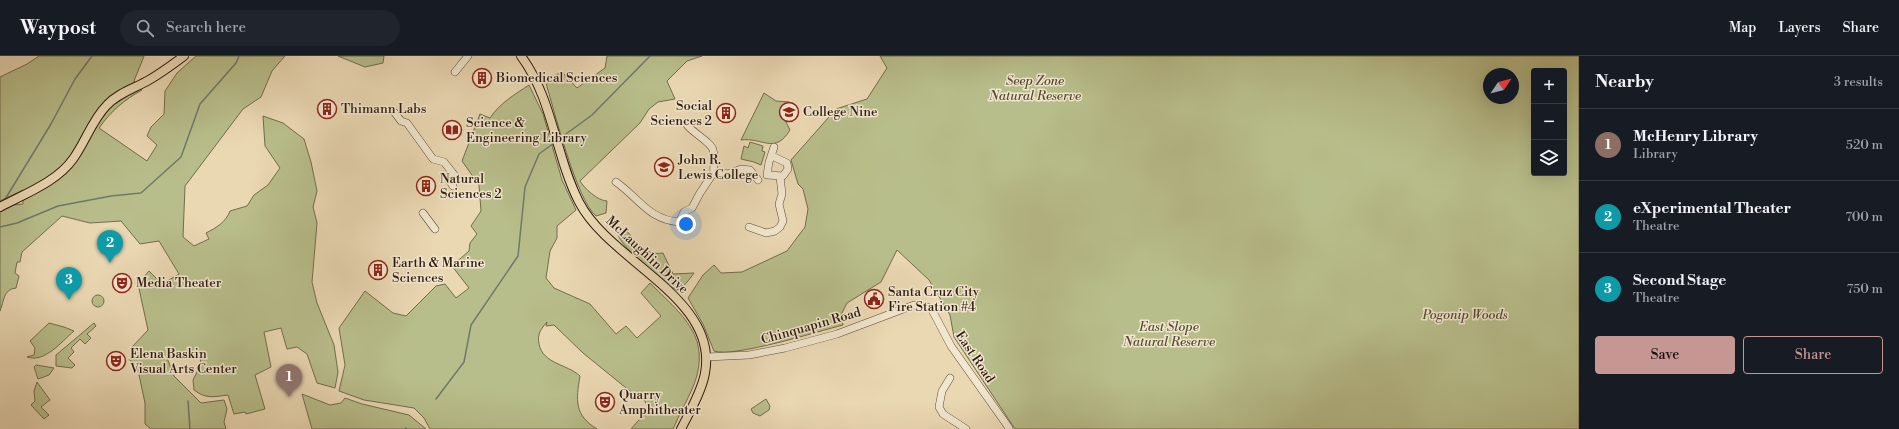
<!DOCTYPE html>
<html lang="en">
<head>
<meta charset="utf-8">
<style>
	:root { --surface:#171b24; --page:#20242c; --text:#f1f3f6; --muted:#9ea1a6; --line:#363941; --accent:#c59692 }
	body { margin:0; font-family:"Libre Bodoni",serif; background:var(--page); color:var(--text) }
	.controls { position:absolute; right:12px; top:12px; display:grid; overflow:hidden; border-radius:4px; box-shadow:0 4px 16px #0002 }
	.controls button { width:36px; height:36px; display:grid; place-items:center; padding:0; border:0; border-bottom:1px solid var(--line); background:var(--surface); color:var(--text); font:20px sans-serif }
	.compass { position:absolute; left:1483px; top:12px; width:36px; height:36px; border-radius:50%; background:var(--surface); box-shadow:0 4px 16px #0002; rotate:55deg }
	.you { position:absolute; left:686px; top:168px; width:14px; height:14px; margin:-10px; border:3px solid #fff; border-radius:50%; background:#1a73e8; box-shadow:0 0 0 6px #1a73e833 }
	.badge { display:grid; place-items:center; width:26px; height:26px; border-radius:50%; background:var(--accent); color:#fff; font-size:13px; font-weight:700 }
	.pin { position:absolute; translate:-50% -33px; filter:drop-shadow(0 1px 2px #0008) }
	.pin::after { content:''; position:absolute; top:21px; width:14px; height:12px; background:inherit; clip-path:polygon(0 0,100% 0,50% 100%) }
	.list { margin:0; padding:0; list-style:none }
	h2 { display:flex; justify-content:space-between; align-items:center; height:52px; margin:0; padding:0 16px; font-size:17px }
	h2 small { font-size:13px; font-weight:400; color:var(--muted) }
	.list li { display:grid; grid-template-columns:26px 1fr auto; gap:12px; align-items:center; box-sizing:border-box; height:72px; padding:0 16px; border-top:1px solid var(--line) }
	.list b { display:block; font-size:15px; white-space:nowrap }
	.list p { margin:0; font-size:13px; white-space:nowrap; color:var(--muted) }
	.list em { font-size:13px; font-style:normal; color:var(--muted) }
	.actions { display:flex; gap:8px; padding:12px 16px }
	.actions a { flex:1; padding:9px 0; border:1px solid var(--accent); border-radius:4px; text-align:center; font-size:14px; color:var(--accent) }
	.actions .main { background:var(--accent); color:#111 }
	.icon { flex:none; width:22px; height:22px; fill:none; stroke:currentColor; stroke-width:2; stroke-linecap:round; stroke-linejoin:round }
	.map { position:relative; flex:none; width:1579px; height:373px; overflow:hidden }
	header { display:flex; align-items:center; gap:24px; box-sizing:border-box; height:56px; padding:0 20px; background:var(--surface); border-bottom:1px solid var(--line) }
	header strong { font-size:19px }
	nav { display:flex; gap:22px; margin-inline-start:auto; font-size:14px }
	.search { width:280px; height:36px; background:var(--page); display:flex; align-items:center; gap:10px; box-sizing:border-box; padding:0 14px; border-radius:22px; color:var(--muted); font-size:15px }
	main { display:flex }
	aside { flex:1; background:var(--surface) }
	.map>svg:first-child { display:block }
	.green { fill:#b8be8b; stroke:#726c4c; fill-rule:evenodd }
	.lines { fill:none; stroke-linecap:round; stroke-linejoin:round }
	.stream { stroke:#6e7a6a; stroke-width:1.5 }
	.minor-casing { stroke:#5c4937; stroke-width:8 }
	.major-casing { stroke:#2d190e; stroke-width:10 }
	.minor { stroke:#f1e6ce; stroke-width:7 }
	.major { stroke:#ead8b3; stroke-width:8 }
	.labels { text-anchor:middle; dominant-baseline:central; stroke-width:3; stroke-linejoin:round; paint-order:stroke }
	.poi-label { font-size:13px; fill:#2d190e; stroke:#f1e6ce; text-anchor:start }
	.park-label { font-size:13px; font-style:italic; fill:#574b34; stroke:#f1e6ce }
	.street-label { font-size:13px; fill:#2d190e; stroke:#f1e6ce }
</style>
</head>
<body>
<header>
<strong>Waypost</strong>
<div class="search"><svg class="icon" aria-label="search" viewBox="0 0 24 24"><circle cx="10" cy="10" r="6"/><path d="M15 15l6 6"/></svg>Search here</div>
<nav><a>Map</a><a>Layers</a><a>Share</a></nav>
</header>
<main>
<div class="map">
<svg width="1579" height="373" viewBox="0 0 1579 373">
	<rect width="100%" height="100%" fill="#ead8b3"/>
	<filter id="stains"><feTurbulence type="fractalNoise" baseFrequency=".005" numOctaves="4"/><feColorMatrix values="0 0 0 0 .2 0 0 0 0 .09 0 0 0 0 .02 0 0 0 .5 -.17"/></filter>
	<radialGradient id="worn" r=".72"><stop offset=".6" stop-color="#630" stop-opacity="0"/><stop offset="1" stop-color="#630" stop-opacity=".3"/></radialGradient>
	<g class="green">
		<path d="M39 0H144L134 25 142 34C124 44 111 55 99 72L147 105 157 89 147 80 151 71 164 58 165 35 177 17 196 0H285L272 15 261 41 243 53 185 130 183 181 194 190 209 183 206 177C216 172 226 166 230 155L247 150 254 139 268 129 280 112 265 90 263 60 283 67 304 83 311 106 317 135 313 151 317 167 312 226 317 247 334 289 338 316 335 332 317 327 307 298 297 291 287 293 281 272 264 276 271 311 255 319 265 353 246 358 245 356 234 358 228 339C213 341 206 343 194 334L193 324 198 314 200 312 201 297 167 302 174 320 201 347 224 344 227 353 224 366 226 373H151L145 368V347L138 314 129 303 135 296 132 291 148 274 138 228 149 215 162 228 179 218 159 185 140 188 121 165 90 167 62 160 22 196 20 206H17L15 217 19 220 16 232C3 233 4 246 0 255V156L14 149 23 148V134L0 145V21L27 8Z"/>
		<polygon points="338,0 384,0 383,7 365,11"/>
		<path d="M607 0H702L687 5 667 25 675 43 658 46 649 53 640 67 580 125C584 132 598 145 607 145L606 157 596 160C576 143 554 53 545 24L562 16 577 32 605 12Z"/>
		<path d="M880 0H1579V373H1015L954 281 950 259 929 224 897 194 881 226 847 247 841 259 843 269C819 275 734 302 714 295L703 268 688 242 703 219 714 209 721 217 742 216 787 195 805 171 808 153 803 133 798 128 791 104 836 53 867 43 887 12ZM1534 15H1564V117H1534ZM1489 18H1513V42H1489Z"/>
		<path d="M529 29 543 58 562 124 576 154 557 170V182L550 195 546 222 554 232 590 248 616 278 626 270 637 282 661 260 641 237 650 227C682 259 713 281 693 331 687 345 679 359 673 373H631L645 357 648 352 645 345 636 340 583 297 554 269 546 270 547 266C541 273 537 278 539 288 543 308 567 308 580 320 576 344 574 359 597 373H430L424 362 414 352 364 344 339 335 345 309 339 272 365 235 393 257 406 260 436 230 445 228 456 242 469 232 452 210 469 195 470 187 477 178 471 170 481 155 479 129 462 105 480 58 490 62C500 47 514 39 529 29Z"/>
		<path d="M764 37 776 45 789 46 791 56 785 64 790 74C775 99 762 81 741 84Z"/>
		<polygon points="750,86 763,90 762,95 765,96 761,109 754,106 741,103 744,90 748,92"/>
		<path d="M625 173C637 186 644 200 663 197L673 218 694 217C689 224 684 231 677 234L671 231C660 222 618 188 618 178H622Z"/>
		<circle cx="98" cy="245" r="6"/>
		<path d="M49 267 64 271 74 275C61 286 45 307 27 301L34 299 35 292 30 285Z"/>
		<polygon points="94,267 96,270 87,278 91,282 85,288 80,283 71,292 74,296 68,302 75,309 72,312 56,310 56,299"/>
		<polygon points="36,309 54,312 49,319 38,323 34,311"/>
		<polygon points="37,326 50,344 41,351 49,359 44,363 31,349 35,345 34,335"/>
		<polygon points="302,338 330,349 341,347 345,342 362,348 409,359 426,373 312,373"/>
		<polygon points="766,343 770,350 769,354 760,360 753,357 751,353"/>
	</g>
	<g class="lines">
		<g class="stream">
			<polyline points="559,83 592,59 650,0"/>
			<polyline points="4,145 51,68 75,23 92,0"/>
			<polyline points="0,171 17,167 58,150 111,140 141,137 181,101 200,48 236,7 239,0"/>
			<polyline points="436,343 464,306 471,269 518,200 525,131 539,98 554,87"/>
			<polyline points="188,345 190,373"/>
			<polyline points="405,373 406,372"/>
		</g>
		<g class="minor-casing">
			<g id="minor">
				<polyline points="455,16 468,0"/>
				<polyline points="395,57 401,65 407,67 433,103 444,106 455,120 449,124 453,130"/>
				<path d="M687 69C693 77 711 86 713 94 715 100 713 110 714 116L728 118 741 113 750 114 758 124"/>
				<polyline points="772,100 787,107 788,113 783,120 767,119 769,106 774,91"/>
				<path d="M616 126C640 143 648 163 679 166L684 156 692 152 700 137 714 116"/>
				<polyline points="423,157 435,173"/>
				<polyline points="749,171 766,177 775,175 780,171 783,165 779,148 782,138 780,121"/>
				<polyline points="707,301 749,299 785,292 837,278 914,249 931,252 951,290 1009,372"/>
				<polyline points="950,322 942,335 939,351 943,358 966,373"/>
			</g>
		</g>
		<g class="major-casing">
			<g id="major">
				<path d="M521 0C553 43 555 99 579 146 610 206 719 242 705 317 702 335 689 357 681 373"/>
				<path d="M0 151C24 138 57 126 73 103 86 85 92 64 107 49 118 37 135 32 149 24 161 17 172 9 184 0"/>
			</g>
		</g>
		<use href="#minor" class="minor"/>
		<use href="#major" class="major"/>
	</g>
	<defs>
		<g id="building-ring" transform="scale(1)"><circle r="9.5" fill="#f1e6ce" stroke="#8f2418" stroke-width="1.5"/><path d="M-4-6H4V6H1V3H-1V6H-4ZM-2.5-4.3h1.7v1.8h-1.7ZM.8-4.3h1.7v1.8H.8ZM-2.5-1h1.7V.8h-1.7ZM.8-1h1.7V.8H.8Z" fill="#8f2418"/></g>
		<g id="university-ring" transform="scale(1)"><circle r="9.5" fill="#f1e6ce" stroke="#8f2418" stroke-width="1.5"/><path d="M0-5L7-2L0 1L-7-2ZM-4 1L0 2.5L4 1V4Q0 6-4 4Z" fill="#8f2418"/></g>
		<g id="library-ring" transform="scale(1)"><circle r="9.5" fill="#f1e6ce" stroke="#8f2418" stroke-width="1.5"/><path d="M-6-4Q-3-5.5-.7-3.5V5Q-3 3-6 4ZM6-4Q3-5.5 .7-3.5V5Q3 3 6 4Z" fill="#8f2418"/></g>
		<g id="theatre-ring" transform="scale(1)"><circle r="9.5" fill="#f1e6ce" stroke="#8f2418" stroke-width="1.5"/><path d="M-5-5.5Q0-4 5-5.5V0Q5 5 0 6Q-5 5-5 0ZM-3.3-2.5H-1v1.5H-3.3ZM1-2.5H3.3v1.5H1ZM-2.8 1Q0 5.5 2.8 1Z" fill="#8f2418"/></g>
		<g id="civic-ring" transform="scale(1)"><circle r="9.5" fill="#f1e6ce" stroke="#8f2418" stroke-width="1.5"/><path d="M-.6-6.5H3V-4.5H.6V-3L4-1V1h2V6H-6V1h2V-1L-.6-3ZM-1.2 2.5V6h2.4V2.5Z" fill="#8f2418"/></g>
	</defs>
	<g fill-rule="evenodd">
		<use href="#building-ring" x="482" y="22"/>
		<use href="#building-ring" x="327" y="53"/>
		<use href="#university-ring" x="789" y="56"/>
		<use href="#building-ring" x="726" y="57"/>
		<use href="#library-ring" x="452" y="74"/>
		<use href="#university-ring" x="664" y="111"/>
		<use href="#building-ring" x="426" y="130"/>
		<use href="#building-ring" x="378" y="214"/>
		<use href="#theatre-ring" x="122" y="227"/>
		<use href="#civic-ring" x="874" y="243"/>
		<use href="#theatre-ring" x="116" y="305"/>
		<use href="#theatre-ring" x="605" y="346"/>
	</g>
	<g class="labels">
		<g class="poi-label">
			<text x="496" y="22">Biomedical Sciences</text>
			<text x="712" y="50" text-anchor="end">Social<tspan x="712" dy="15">Sciences 2</tspan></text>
			<text x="341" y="53">Thimann Labs</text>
			<text x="803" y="56">College Nine</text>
			<text x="466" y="67">Science &amp;<tspan x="466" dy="15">Engineering Library</tspan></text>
			<text x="678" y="104">John R.<tspan x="678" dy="15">Lewis College</tspan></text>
			<text x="440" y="123">Natural<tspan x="440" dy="15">Sciences 2</tspan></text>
			<text x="392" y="207">Earth &amp; Marine<tspan x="392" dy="15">Sciences</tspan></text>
			<text x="136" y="227">Media Theater</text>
			<text x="888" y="236">Santa Cruz City<tspan x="888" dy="15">Fire Station #4</tspan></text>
			<text x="130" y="298">Elena Baskin<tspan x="130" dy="15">Visual Arts Center</tspan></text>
			<text x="619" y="339">Quarry<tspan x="619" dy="15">Amphitheater</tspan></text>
		</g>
		<g class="park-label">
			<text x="1035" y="25">Seep Zone<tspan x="1035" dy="15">Natural Reserve</tspan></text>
			<text x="1465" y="259">Pogonip Woods</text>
			<text x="1169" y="271">East Slope<tspan x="1169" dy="15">Natural Reserve</tspan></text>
		</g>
		<g class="street-label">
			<text transform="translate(647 199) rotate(43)">McLaughlin Drive</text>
			<text transform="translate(811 270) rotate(-16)">Chinquapin Road</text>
			<text transform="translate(975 301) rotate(56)">East Road</text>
		</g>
	</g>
	<rect width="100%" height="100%" filter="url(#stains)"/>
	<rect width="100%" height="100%" fill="url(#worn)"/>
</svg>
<div class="controls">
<button>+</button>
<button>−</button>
<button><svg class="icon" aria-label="layers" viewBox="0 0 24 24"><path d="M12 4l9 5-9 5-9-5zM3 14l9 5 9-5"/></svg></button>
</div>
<svg class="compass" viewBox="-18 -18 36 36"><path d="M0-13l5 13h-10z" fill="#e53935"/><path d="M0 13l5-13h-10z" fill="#9ea1a6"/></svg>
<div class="you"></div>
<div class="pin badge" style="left:289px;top:341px;background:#8d6e63">1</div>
<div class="pin badge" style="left:110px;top:207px;background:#0f9aa8">2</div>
<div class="pin badge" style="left:69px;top:244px;background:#0f9aa8">3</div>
</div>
<aside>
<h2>Nearby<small>3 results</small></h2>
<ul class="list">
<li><span class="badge" style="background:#8d6e63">1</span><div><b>McHenry Library</b><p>Library</p></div><em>520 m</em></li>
<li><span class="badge" style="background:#0f9aa8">2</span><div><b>eXperimental Theater</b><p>Theatre</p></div><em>700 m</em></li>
<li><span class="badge" style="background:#0f9aa8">3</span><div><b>Second Stage</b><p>Theatre</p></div><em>750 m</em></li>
</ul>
<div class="actions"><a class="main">Save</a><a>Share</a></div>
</aside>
</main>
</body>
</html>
